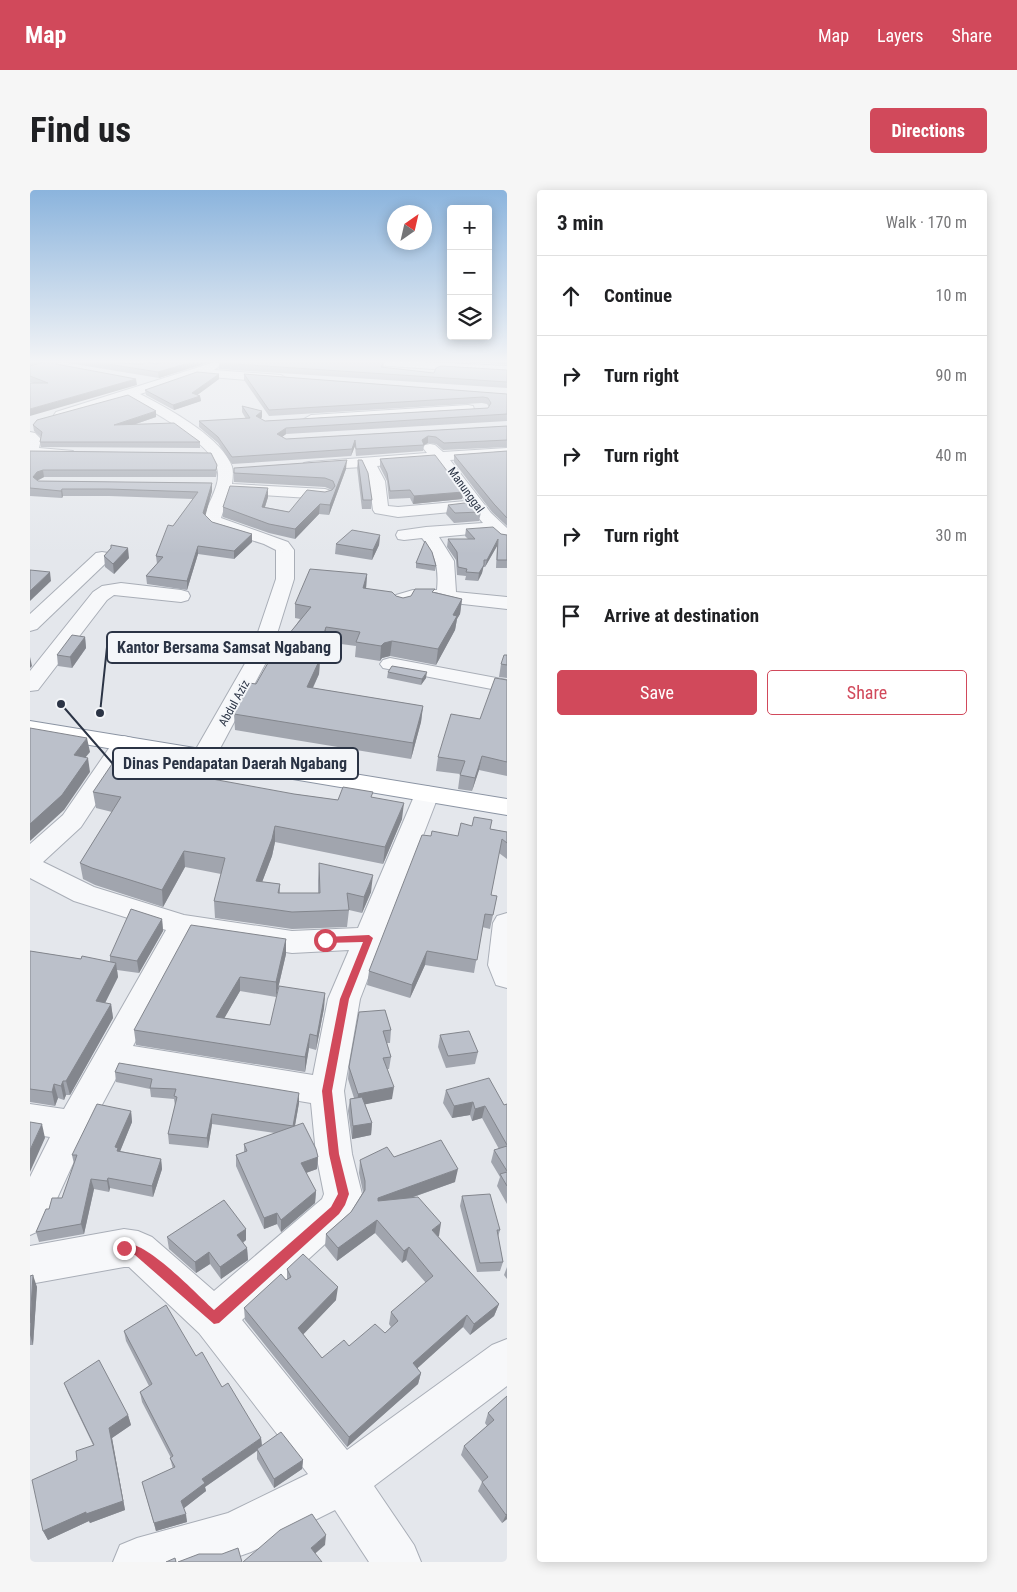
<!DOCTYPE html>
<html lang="en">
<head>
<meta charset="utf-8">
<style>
	:root { --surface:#fff; --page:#f6f6f6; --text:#202124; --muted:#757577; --line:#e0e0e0; --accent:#d1495b }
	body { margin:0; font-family:"Roboto Condensed",sans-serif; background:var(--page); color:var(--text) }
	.controls { position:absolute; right:15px; top:15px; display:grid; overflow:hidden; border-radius:5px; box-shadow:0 2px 12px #0003 }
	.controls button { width:45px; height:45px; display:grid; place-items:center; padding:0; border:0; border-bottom:1px solid var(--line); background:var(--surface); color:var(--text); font:25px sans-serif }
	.compass { position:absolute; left:357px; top:15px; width:45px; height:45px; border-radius:50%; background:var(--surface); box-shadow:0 2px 12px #0003; rotate:34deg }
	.stop { position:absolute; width:15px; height:15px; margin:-11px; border:4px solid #d1495b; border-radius:50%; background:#fff }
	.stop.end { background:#d1495b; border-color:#fff; box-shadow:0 1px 5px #0008 }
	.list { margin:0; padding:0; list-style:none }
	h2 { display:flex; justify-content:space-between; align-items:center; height:65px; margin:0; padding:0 20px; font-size:21px }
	h2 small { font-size:16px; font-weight:400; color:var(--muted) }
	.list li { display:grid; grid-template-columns:32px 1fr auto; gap:15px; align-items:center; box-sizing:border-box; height:80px; padding:0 20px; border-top:1px solid var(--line) }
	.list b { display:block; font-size:19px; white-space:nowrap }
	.list em { font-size:16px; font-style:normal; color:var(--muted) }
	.actions { display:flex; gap:10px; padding:15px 20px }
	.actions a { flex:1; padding:11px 0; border:1px solid var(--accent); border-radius:5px; text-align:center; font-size:18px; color:var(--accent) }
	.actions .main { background:var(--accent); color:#fff }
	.icon { flex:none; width:28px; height:28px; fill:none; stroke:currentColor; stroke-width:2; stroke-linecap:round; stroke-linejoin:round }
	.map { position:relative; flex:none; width:477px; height:1372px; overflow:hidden; border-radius:5px }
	header { display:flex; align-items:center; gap:30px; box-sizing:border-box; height:70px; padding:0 25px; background:var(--accent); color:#fff }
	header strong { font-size:24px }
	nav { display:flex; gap:28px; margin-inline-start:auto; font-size:18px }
	.intro { display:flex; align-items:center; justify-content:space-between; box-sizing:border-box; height:120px; padding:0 30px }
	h1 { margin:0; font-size:35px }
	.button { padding:12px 22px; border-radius:5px; background:var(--accent); color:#fff; font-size:18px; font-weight:700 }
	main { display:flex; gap:30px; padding:0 30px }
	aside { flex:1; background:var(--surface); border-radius:5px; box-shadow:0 2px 12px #0003 }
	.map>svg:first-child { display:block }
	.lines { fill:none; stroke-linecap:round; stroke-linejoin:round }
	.minor-casing { stroke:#a9aeb7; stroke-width:2 }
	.highway-casing { stroke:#8b94a3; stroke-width:2 }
	.minor { fill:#f7f8fa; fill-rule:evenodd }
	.highway { fill:#fff; fill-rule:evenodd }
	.wall { fill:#a1a5ae }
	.shaded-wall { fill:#83868d }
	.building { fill:#bbc0ca; stroke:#83868d }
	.route { fill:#d1495b }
	.labels { text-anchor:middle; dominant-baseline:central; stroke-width:4; stroke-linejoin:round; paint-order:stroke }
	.far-street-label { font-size:12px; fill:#2b3445; stroke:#f4f6f9 }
	.leader { fill:none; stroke:#2b3445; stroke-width:2 }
	.callout-dot { fill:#2b3445; stroke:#f4f6f9; stroke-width:2 }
	.callout { fill:#f4f6f9; stroke:#2b3445; stroke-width:2 }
	.callout-label { font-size:16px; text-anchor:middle; font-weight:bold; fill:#2b3445 }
</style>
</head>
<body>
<header>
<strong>Map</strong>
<nav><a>Map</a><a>Layers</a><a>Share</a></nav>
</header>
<div class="intro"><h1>Find us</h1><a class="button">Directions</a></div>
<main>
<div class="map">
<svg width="477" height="1372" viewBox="0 0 477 1372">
	<rect width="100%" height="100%" fill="#e4e7ec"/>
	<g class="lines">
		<g class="minor-casing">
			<g id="minor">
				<path d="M185 172 191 175 184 180 251 185 257 189 251 193 169 186 110 204C137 218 186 244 200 272 204 279 203 286 202 294L295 299 301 301 303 304 301 307 295 309 199 303 191 328 258 352 264 360V389L241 463 186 566 182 571 174 573 166 571 162 566 221 463 246 389V360L234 354 183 338 175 330V324C179 311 189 297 188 283 188 256 121 220 98 208L31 229 24 225 26 222Z"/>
				<polygon points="339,172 394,172 477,176 477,184 345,175"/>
				<polygon points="438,215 443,216 444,219 443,222 281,233 274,229 281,225"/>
				<polygon points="0,242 5,243 11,249 9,258 43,261 45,264 43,267 38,268 0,266"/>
				<path d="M400 254 405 255 413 262 477 258V266L420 270 461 323 477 338V351L471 350 462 342 409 347 424 371 426 402 477 407V419L406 411 384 412H382L379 419 372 421 365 419 362 415 366 405 383 400H407C409 378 406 365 392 348L374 350 368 349 366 345 368 341 396 337 453 333 442 320 368 327 345 323 343 320 339 291 333 277 279 280 274 279 272 276 274 273 279 272 397 263 393 258 395 255ZM405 271 436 311 368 317 358 316 355 291 347 276Z"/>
				<polygon points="72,362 78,363 81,367 78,371 7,439 0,441 0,424 66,363"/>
				<polygon points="91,393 151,400 158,402 160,406 158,410 151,412 84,405 77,410 8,500 0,501 0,481 63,402 72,396"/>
				<polygon points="360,468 477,490 477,502 353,478 350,474 353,470"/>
				<path d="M94 546 102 548 106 553 51 637 13 672 64 697 154 725 262 741 328 738 385 604 388 599 397 596 406 599 409 604 330 809 314 901 322 964 332 1004 330 1011 318 1033 212 1130 317 1260 462 1155 477 1149V1196L344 1296 384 1355 391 1372H339L305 1320 221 1362 193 1372H83L90 1355 107 1348 198 1323 278 1284 169 1143 99 1077H94L0 1094V1056L94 1039 108 1041 122 1047 184 1101 292 1009 294 1004 286 964 281 913 90 881 58 941 13 1039 0 1045V987L20 947 0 944V914L34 919 136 740 44 711 0 688V654L33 625 86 548ZM161 747 262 763 319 760 298 809 283 885 103 856Z"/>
				<polygon points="477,723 477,798 466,795 458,775 463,733 467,726"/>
			</g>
		</g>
		<g class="highway-casing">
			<polygon id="highway" points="0,531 477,609 477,625 0,545"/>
		</g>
		<use href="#minor" class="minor"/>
		<use href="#highway" class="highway"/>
	</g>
	<g class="wall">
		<polygon points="0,172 30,172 26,174 107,195 4,193 0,192 0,176 2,175 0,175"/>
		<polygon points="32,172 79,172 85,173 126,174 131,172 180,172 129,188"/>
		<polygon points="187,172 351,172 355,178 404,183 477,180 477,198 189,179 189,172"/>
		<polygon points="435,172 477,172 477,174"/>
		<polygon points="214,184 477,204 477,231 256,244 252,247 256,249 477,236 477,257 413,260 406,254 398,253 394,255 393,261 326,266 325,256 321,266 202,274 188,253 169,237 169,231 216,229 212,222 212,216 232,227 231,229 235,231 458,218 459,217 457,214 452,213 239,226 214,190"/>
		<polygon points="189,189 167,205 170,206 171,211 144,220 116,205 115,200"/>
		<polygon points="126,227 103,235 170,252 170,258 11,257 10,252 11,247 4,241 3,235"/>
		<polygon points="0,261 181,263 187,282 186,287 14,287 7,291 8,291 182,293 182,301 175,325 182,332 222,344 222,352 204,369 168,364 157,400 117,394 116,386 127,374 126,366 143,336 163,309 79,306 33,306 32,308 0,306"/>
		<polygon points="477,261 477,336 462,322 424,272 424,265"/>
		<polygon points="350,269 433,302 432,309 383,314 380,308 359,309 357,291 350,277"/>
		<polygon points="328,270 342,310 341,319 332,319 327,278"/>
		<polygon points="316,279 299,325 289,324 265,349 239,343 193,327 193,317 238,307 235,317 259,322 295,302 302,300 295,297 204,292 204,283"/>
		<polygon points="418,315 451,322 449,331 424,333 416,324"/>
		<polygon points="436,339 477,345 477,378 466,378 467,356 455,377 453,377 452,383 448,391 435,390 436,386 427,385 426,370 417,357 418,349 438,349 435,346"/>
		<polygon points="350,345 349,355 342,370 305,364 306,354"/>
		<polygon points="74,366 99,368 84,384 75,377"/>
		<polygon points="386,373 406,376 405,381 386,378"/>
		<polygon points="337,384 336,398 373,408 405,402 432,409 430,424 427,429 425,440 406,475 360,466 352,468 350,471 325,467 326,456 296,452 290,469 289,484 283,498 393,516 391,532 381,569 205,540 204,524 226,494 270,429 265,428 265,414"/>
		<polygon points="55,447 56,458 42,478 28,476 27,465"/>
		<polygon points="477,465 477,488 469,487 471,474"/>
		<polygon points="358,482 396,488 391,495 357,488"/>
		<polygon points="477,490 477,586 449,580 442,601 428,599 430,584 406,581 408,567 450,529"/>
		<polygon points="63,602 264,604 308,610 342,607 372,629 353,674 245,652 242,666 232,692 250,694 250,703 288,703 288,690 289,673 341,702 332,723 319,720 317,737 262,739 185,728 184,711 191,684 155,677 133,717 65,695 53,689 50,673 82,622 66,618"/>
		<polygon points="460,639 477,642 477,669 469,663 461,705 467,706 460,739 452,737 444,783 395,775 380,808 337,795 339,781 401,646 428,646"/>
		<polygon points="132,729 133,741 109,783 87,780 88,787 75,813 81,814 83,828 40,905 36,905 34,910 28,908 25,916 0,912 0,761 51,769 80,772 80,766"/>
		<polygon points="256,749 256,764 246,807 210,801 194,828 240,835 295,803 294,818 286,860 279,858 275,882 106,855 104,840"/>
		<polygon points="355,820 361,840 360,853 357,853 361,867 359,879 357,879 362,909 335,914 342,933 341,945 322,949 318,921 320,909 324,908 318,889 319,877"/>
		<polygon points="410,845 448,862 445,874 416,878 408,857"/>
		<polygon points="85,882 269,913 265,936 288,967 287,979 276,983 286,1001 285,1013 251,1042 247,1034 234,1039 206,976 206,965 214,962 214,954 245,943 182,934 178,958 139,954 138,944 145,916 144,909 121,907 120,899 86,892"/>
		<polygon points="416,900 474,915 477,914 477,1014 467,996 470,987 461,972 464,960 469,959 452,928 442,931 440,925 422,928 413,913"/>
		<polygon points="101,921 102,932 90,961 131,969 132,979 123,1007 80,998 79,1002 64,999 54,1044 9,1052 6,1042 19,1019 32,1008 44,974 42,965"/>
		<polygon points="364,967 425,992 381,1008 409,1046 408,1046 469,1114 464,1126 440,1145 433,1137 387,1178 391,1183 388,1194 317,1257 215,1130 214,1118 257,1090 257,1079 306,1110 273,1144 292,1168 319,1156 355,1143 361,1137 359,1134 361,1122 396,1093 376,1070 372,1073 345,1043 307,1071 295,1056 296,1044 321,1022 333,1002 329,983 330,970"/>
		<polygon points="432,1006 470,1040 468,1047 473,1072 470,1081 447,1082 430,1016"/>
		<polygon points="216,1039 216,1050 213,1053 217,1058 218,1070 191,1089 180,1074 166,1083 139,1059 137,1047"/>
		<polygon points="477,1077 477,1089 474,1085"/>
		<polygon points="0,1086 7,1097 3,1155 0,1155"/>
		<polygon points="94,1141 166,1166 192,1197 231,1248 232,1256 273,1270 272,1279 244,1298 227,1269 227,1261 175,1297 176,1301 154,1318 157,1332 126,1341 112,1292 143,1279 140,1268 141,1268 112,1212 110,1202 119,1196 96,1151"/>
		<polygon points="34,1193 98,1225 101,1235 82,1248 95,1320 60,1333 59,1331 18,1350 13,1341 47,1270 63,1255 38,1203"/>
		<polygon points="477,1206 477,1329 472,1333 448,1301 452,1292 431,1265 434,1256 457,1236 455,1233 458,1223"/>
	</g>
	<g class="shaded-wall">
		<polygon points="162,172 180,172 129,188 128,182"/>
		<polygon points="189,184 189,189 162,209 162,203"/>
		<polygon points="106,189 107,195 0,226 0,219"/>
		<polygon points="170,206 171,211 144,220 143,215"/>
		<polygon points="126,221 126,227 85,241 84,235"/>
		<polygon points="232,221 232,227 226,233 226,226"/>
		<polygon points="256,238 256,244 247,251 247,244"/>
		<polygon points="398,246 398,253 394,255 392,250"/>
		<polygon points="325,250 325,256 321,266 322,259"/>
		<polygon points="317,270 316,279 299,325 300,315"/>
		<polygon points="13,280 14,287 8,290 4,294 3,287 7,282"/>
		<polygon points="182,293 182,301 174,331 173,323"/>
		<polygon points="238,298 238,307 232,326 232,317"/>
		<polygon points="32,299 33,306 32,308 31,301"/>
		<polygon points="433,302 432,309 383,314 384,306"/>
		<polygon points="290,314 289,324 265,349 265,339"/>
		<polygon points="222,344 222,352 204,369 204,361"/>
		<polygon points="350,345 349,355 342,370 343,360"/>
		<polygon points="468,349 467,356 455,377 457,370"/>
		<polygon points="168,356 168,364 157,400 157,391"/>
		<polygon points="98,358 99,368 84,384 83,374"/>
		<polygon points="454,375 452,383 448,391 449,383"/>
		<polygon points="20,382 21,391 0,411 0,401"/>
		<polygon points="337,384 336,399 333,398"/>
		<polygon points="432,409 430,424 427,429 425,440 406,475 408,459 423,425"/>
		<polygon points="296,437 296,452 290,470 289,484 276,512 277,497"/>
		<polygon points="55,447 56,458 42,478 40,467"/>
		<polygon points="362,451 360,466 352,468 350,471 351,456 354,453"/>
		<polygon points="0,467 2,476 0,478"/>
		<polygon points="397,482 396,488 391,495 392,489"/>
		<polygon points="393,516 391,532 381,569 383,553"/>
		<polygon points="57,548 60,562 46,579 44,565"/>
		<polygon points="452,566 449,580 442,601 445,588"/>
		<polygon points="58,568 60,582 34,620 0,651 0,634"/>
		<polygon points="374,613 372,629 353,674 355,657"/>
		<polygon points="245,636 245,652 242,666 226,708 226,691"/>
		<polygon points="154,661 155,677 133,717 132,700"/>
		<polygon points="343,685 341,702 332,723 334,707"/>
		<polygon points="132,729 133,741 109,783 107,771"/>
		<polygon points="256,749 256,764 246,807 246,792"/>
		<polygon points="397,761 395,775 380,808 382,795"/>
		<polygon points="86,773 88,787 69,825 66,811"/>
		<polygon points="210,787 210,801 187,841 186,827"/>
		<polygon points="295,803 294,818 286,860 287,846"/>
		<polygon points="81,814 83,828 40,905 36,891"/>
		<polygon points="280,844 279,858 275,882 275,867"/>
		<polygon points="33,891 36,905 34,910 31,896"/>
		<polygon points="24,894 28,908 25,916 22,902"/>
		<polygon points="364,897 362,909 327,916 328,904"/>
		<polygon points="269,903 269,913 263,946 263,936"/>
		<polygon points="443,912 440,925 422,928 424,916"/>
		<polygon points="455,916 452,928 442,931 445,919"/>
		<polygon points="101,921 102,932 89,964 85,957"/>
		<polygon points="182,924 182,934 178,958 177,948"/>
		<polygon points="342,933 341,945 322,949 323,936"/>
		<polygon points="12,934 15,948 0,982 0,960"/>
		<polygon points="288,967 287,979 270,985 271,973"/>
		<polygon points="131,969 132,979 123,1007 122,996"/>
		<polygon points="428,979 425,992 346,1020 348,1008"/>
		<polygon points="78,988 80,998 79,1002 77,991"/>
		<polygon points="61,989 64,999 54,1044 51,1034"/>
		<polygon points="286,1001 285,1013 251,1042 251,1030"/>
		<polygon points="247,1023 247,1034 234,1039 234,1028"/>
		<polygon points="347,1030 345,1043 307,1071 308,1058"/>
		<polygon points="411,1033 409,1046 399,1053 402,1040"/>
		<polygon points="216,1039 216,1050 207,1056 207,1045"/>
		<polygon points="379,1057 376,1070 372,1073 374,1061"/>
		<polygon points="217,1058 218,1070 191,1089 190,1077"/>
		<polygon points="179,1062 180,1074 166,1083 165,1072"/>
		<polygon points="3,1085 7,1097 3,1155 0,1145"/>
		<polygon points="308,1097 306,1110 268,1150 268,1138"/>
		<polygon points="469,1114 464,1126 440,1145 444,1134"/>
		<polygon points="437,1125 433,1137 380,1185 383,1173"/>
		<polygon points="391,1183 388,1194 317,1257 319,1247"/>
		<polygon points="98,1225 101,1235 82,1248 95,1320 60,1333 59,1331 18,1350 13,1341 79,1238"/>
		<polygon points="231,1248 232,1257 175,1297 176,1301 153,1319 151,1311 172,1289"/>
		<polygon points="273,1270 272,1279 244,1298 244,1289"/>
		<polygon points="156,1324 157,1332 126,1341 124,1333"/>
		<polygon points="477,1324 477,1329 472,1333 476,1325"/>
		<polygon points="296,1345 295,1355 280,1368 281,1358"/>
	</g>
	<g class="building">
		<polygon points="9,172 24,172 26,174 106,189 0,219 0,193 18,193 0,186 0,176 14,172"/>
		<polygon points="65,172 79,172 85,173 112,174 117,172 126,174 131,172 162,172 128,182"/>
		<polygon points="190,172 355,172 351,177 404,183 406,178 411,176 477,180 477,192 189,173"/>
		<polygon points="167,182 189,184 162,203 170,206 143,215 115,200"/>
		<polygon points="214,184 477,204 477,224 256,238 247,244 256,249 477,236 477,250 414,253 406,247 398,246 392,250 394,255 326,259 325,250 322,259 202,267 188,247 169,231 220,228 212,216 232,221 226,226 235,231 458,218 461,213 458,208 453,207 239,220"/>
		<polygon points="98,205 126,221 84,235 144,233 170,252 10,252 12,242 3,235 7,230"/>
		<polygon points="0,261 181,263 187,275 186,280 13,280 7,282 3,287 8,291 182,293 173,323 182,332 222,344 204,361 168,356 157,391 116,386 133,367 126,366 138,335 143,336 168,302 78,299 32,299 31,301 0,298"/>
		<polygon points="477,261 477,328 464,314 424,265"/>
		<polygon points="405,265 433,302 384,306 380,300 360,301 357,283 350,269"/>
		<polygon points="317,270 300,315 290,314 265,339 239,334 193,317 200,296 238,298 232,317 259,322 277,300 295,302 302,300 305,296 303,291 295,288 204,283 204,278"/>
		<polygon points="328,270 332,270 338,283 342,310 333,310"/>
		<polygon points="443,312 451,322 425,323 418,315"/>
		<polygon points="463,337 471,344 477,345 477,370 467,370 468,349 457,370 454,370 454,375 449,383 436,382 437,379 428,377 427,362 418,349 445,349 436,339"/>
		<polygon points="322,340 350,345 343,360 306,354"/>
		<polygon points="395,351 402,362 406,376 386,373"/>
		<polygon points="81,355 98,358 83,374 74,366 81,358"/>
		<polygon points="280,379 337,384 333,398 362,402 366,406 373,408 381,406 385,399 405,399 402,402 432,409 423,425 427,426 408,459 362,451 354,453 351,456 326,452 330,442 296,437 286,468 290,469 277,497 393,516 383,553 204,524 219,493 226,494 251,450 254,450 281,417 265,414"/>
		<polygon points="0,380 20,382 0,401"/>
		<polygon points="42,445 55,447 40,467 27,465"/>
		<polygon points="474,465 477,465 477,475 471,474"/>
		<polygon points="362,476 397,482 392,489 358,482"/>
		<polygon points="465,488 477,490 477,572 452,566 445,588 430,585 435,571 408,567 421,524 450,529"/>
		<polygon points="0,538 57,548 44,565 58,568 32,605 0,634"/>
		<polygon points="84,571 264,604 308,610 313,597 343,602 341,607 374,613 355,657 245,636 242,649 226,691 250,694 248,703 290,703 289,673 343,685 334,707 317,703 319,720 262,722 184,711 195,668 154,661 132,700 62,678 50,673 91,607 63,602"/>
		<polygon points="444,627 462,630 460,639 477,642 477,653 472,649 461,705 467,706 463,725 455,724 447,770 397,761 382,795 339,781 392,645 401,646 402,641 428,646 431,633 442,636"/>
		<polygon points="101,719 132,729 107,771 80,766"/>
		<polygon points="161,735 256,749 246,792 210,787 186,827 240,835 249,796 295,803 287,846 280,844 275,867 104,840"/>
		<polygon points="0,761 51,769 52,766 86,773 66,811 81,814 36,891 33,891 31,896 24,894 22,902 0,899"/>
		<polygon points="355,820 361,840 353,841 361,867 353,868 364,897 328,904 319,877 329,822"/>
		<polygon points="439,841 448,862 418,866 410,845"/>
		<polygon points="89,873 269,903 263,936 182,924 177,948 138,944 147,907 144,906 146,899 120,898 122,889 85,882"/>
		<polygon points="459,888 474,915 477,914 477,955 455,916 445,919 443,912 424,916 416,900"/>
		<polygon points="332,907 342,933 323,936 320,909"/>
		<polygon points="67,914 101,921 85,957 88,958 87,961 131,969 122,996 78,988 77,991 61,989 51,1034 6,1042 16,1019 19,1019 22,1008 32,1008 47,965 42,965"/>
		<polygon points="0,932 12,934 0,960"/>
		<polygon points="273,933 286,959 288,967 271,973 286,1001 251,1030 247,1023 234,1028 206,965 217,961 214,954"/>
		<polygon points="411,950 428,979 348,1008 348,1011 388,1007 411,1033 402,1040 469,1114 444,1134 437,1125 383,1173 391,1183 319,1247 214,1118 251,1084 256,1090 261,1087 257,1079 273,1064 308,1097 268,1138 292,1168 314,1150 319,1156 345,1134 355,1143 368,1131 361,1122 403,1086 379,1057 374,1061 347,1030 308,1058 296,1044 321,1022 335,1000 335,991 330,970 357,957 364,967"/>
		<polygon points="477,956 477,981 464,960"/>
		<polygon points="477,982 477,996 470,984"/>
		<polygon points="460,1004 470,1040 467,1040 473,1072 450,1073 432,1006"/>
		<polygon points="194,1010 216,1039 207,1045 217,1058 190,1077 179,1062 165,1072 137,1047"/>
		<polygon points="3,1085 0,1133 0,1086"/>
		<polygon points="136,1115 166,1166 172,1162 192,1197 198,1193 231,1248 172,1289 175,1293 151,1311 156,1324 124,1333 112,1292 145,1277 140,1268 143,1266 110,1202 122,1194 94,1141"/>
		<polygon points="69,1170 98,1225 79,1238 93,1311 56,1324 56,1322 13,1341 2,1290 47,1270 46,1261 64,1255 34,1193"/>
		<polygon points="477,1206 477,1324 476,1325 452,1292 458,1287 434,1256 464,1230 458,1223"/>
		<polygon points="251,1242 273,1270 244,1289 227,1259"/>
		<polygon points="282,1324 296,1345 281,1358 292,1372 213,1372 250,1340"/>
		<polygon points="208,1358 212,1372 148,1372 169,1364 192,1364"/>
		<polygon points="145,1368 146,1372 136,1372"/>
	</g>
	<linearGradient id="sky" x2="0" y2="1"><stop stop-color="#8bb4dd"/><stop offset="0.47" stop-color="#f3f4f6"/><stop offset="1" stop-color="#f3f4f6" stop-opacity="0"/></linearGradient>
	<rect width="477" height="364" fill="url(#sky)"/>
	<path class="route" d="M339 745 343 748 319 809 302 901 309 964 319 1004 315 1015 309 1024 189 1133 184 1134 105 1065 90 1062 88 1058 90 1054C112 1045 167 1105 184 1120L301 1017 308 1004 299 964 292 901 310 809 333 752 295 753 291 750 295 747Z"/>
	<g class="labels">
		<g class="far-street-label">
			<text transform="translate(436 300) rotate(54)">Manunggal</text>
			<text transform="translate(204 513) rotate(-61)">Abdul Aziz</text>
		</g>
	</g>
	<path class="leader" d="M70 523L77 457M31 514L83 574"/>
	<g class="callout-dot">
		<circle cx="70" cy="523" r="5"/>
		<circle cx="31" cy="514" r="5"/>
	</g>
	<g class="callout">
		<rect x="77" y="442" width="234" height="31" rx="5"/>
		<rect x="83" y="558" width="245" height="31" rx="5"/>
	</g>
	<g class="callout-label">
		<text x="194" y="463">Kantor Bersama Samsat Ngabang</text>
		<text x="205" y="579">Dinas Pendapatan Daerah Ngabang</text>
	</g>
</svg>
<div class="controls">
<button>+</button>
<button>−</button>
<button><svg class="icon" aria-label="layers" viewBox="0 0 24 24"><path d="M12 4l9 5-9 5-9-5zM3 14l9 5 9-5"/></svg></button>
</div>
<svg class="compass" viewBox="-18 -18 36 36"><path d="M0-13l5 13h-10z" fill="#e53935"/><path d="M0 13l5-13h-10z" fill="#757577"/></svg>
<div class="stop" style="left:295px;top:750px"></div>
<div class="stop end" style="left:94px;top:1058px"></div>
</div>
<aside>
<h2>3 min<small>Walk · 170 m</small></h2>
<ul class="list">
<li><svg class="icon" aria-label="ahead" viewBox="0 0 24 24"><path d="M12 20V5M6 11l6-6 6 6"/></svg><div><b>Continue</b></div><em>10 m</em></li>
<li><svg class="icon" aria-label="right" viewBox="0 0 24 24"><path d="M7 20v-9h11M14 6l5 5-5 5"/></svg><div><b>Turn right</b></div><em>90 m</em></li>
<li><svg class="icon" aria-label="right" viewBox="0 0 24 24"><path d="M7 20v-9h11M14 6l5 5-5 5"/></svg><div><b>Turn right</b></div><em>40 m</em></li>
<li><svg class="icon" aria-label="right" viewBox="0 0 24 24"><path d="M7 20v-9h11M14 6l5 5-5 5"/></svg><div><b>Turn right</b></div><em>30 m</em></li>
<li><svg class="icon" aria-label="arrive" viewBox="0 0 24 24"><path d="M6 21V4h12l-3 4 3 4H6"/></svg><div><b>Arrive at destination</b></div></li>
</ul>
<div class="actions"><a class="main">Save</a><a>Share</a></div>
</aside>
</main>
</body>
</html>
